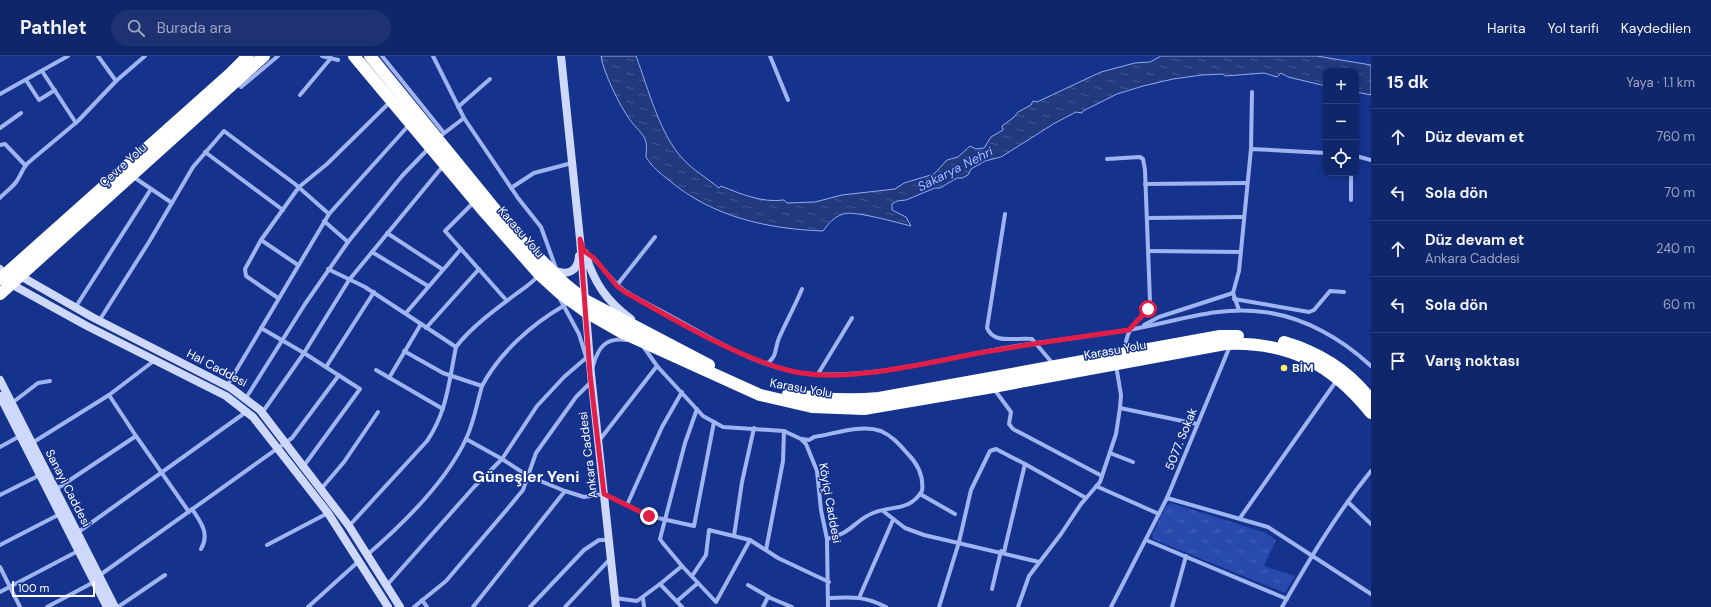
<!DOCTYPE html>
<html lang="tr">
<head>
<meta charset="utf-8">
<style>
	:root { --surface:#10266a; --page:#1e3272; --text:#f1f3f6; --muted:#9ca5c1; --line:#30437e }
	body { margin:0; font-family:"DM Sans",sans-serif; background:var(--page); color:var(--text) }
	.controls { position:absolute; right:12px; top:12px; display:grid; overflow:hidden; border-radius:8px; box-shadow:0 2px 6px #0003 }
	.controls button { width:36px; height:36px; display:grid; place-items:center; padding:0; border:0; border-bottom:1px solid var(--line); background:var(--surface); color:var(--text); font:20px sans-serif }
	.scale { position:absolute; left:12px; bottom:10px; width:83px; box-sizing:border-box; padding-left:4px; border:2px solid #fff; border-top:0; font-size:11px; line-height:14px; white-space:nowrap; color:#fff; -webkit-text-stroke:3px #15338d; paint-order:stroke }
	.stop { position:absolute; width:12px; height:12px; margin:-9px; border:3px solid #e11d48; border-radius:50%; background:#fff }
	.stop.end { background:#e11d48; border-color:#fff; box-shadow:0 1px 4px #0008 }
	.list { margin:0; padding:0; list-style:none }
	h2 { display:flex; justify-content:space-between; align-items:center; height:52px; margin:0; padding:0 16px; font-size:17px }
	h2 small { font-size:13px; font-weight:400; color:var(--muted) }
	.list li { display:grid; grid-template-columns:26px 1fr auto; gap:12px; align-items:center; box-sizing:border-box; height:56px; padding:0 16px; border-top:1px solid var(--line) }
	.list b { display:block; font-size:15px; white-space:nowrap }
	.list p { margin:0; font-size:13px; white-space:nowrap; color:var(--muted) }
	.list em { font-size:13px; font-style:normal; color:var(--muted) }
	.icon { flex:none; width:22px; height:22px; fill:none; stroke:currentColor; stroke-width:2; stroke-linecap:round; stroke-linejoin:round }
	.map { position:relative; flex:none; width:1371px; height:551px; overflow:hidden }
	header { display:flex; align-items:center; gap:24px; box-sizing:border-box; height:56px; padding:0 20px; background:var(--surface); border-bottom:1px solid var(--line) }
	header strong { font-size:19px }
	nav { display:flex; gap:22px; margin-inline-start:auto; font-size:14px }
	.search { width:280px; height:36px; background:var(--page); display:flex; align-items:center; gap:10px; box-sizing:border-box; padding:0 14px; border-radius:22px; color:var(--muted); font-size:15px }
	main { display:flex }
	aside { flex:1; background:var(--surface) }
	.map>svg:first-child { display:block }
	.grass { fill:url(#grass-tufts) }
	.water { fill:url(#water-ripples); stroke:#91acf3 }
	.lines { fill:none; stroke-linecap:round; stroke-linejoin:round }
	.street { stroke:#9fb4f0; stroke-width:4 }
	.secondary { stroke:#cdd8fb; stroke-width:8 }
	.highway { stroke:#fff; stroke-width:12 }
	.route { stroke:#e11d48; stroke-width:5 }
	.poi-dot { fill:#ffef5e; stroke:#15338d; stroke-width:1.5 }
	.labels { text-anchor:middle; dominant-baseline:central; stroke-width:3; stroke-linejoin:round; paint-order:stroke }
	.street-label { font-size:12px; fill:#fff; stroke:#15338d }
	.poi-label { font-size:12px; font-weight:bold; fill:#fff; stroke:#15338d; text-anchor:start }
	.water-label { font-size:13px; font-style:italic; fill:#abbff7; stroke:#15338d }
	.district-label { font-size:16px; font-weight:bold; fill:#fff; stroke:#15338d }
</style>
</head>
<body>
<header>
<strong>Pathlet</strong>
<div class="search"><svg class="icon" aria-label="search" viewBox="0 0 24 24"><circle cx="10" cy="10" r="6"/><path d="M15 15l6 6"/></svg>Burada ara</div>
<nav><a>Harita</a><a>Yol tarifi</a><a>Kaydedilen</a></nav>
</header>
<main>
<div class="map">
<svg width="1371" height="551" viewBox="0 0 1371 551">
	<defs>
		<pattern id="grass-tufts" width="24" height="20" patternUnits="userSpaceOnUse"><rect width="24" height="20" fill="#274aac"/><path d="M3 7l-1-3M5 7V3M7 7l1-3M15 17l-1-3M17 17v-4M19 17l1-3" fill="none" stroke="#4765b8"/></pattern>
		<pattern id="water-ripples" width="26" height="14" patternUnits="userSpaceOnUse"><rect width="26" height="14" fill="#23397e"/><path d="M2 4q2-2 4 0t4 0M15 11q2-2 4 0t4 0" fill="none" stroke="#445791"/></pattern>
	</defs>
	<rect width="100%" height="100%" fill="#15338d"/>
	<polygon class="grass" points="1171,447 1266,477 1276,484 1264,510 1295,520 1285,537 1153,483 1152,479 1166,450"/>
	<path class="water" d="M601 0H636C648 32 660 79 683 103 693 114 707 122 719 132L721 130C741 138 762 147 784 144L787 147 815 146 842 139 895 133 904 127 934 118 947 104 958 101 970 90 976 93 984 92 991 81 1003 74 1002 70 1013 62 1018 56 1031 49 1033 45 1037 46 1101 16 1135 7 1150 6 1161 0H1317L1371 9V39L1356 36V15H1326V30L1288 21 1281 17 1277 21 1264 17 1225 20 1223 18 1202 19 1173 23 1143 30 1117 38 1083 55 1082 57 1076 56 1055 67 1001 101 985 105 971 113 968 119 962 122H957L940 132H935L906 144 897 145 892 148V154L906 161 911 170C898 167 854 154 843 158 834 161 829 167 823 175 768 173 713 161 670 125 661 118 652 111 646 101 646 96 647 91 646 86 644 78 635 71 630 64 620 50 603 16 601 0Z"/>
	<g class="lines">
		<g class="street">
			<polyline points="98,0 116,25"/>
			<polyline points="322,0 338,4"/>
			<polyline points="382,0 444,77"/>
			<polyline points="433,0 464,62 518,142 541,171 557,215"/>
			<polyline points="770,0 788,44"/>
			<polyline points="42,15 76,67"/>
			<polyline points="26,24 39,44 55,34"/>
			<polyline points="237,25 241,31 278,0"/>
			<polyline points="0,38 68,0"/>
			<polyline points="300,39 331,2"/>
			<polyline points="458,51 490,23"/>
			<polyline points="0,72 21,57"/>
			<polyline points="443,78 464,62"/>
			<polyline points="0,89 5,88 25,109"/>
			<polyline points="1251,93 1252,36"/>
			<polyline points="205,96 283,154"/>
			<polyline points="1356,100 1371,104"/>
			<path d="M1107 103 1140 101 1143 103 1145 114 1150 245C1146 265 1126 264 1125 295"/>
			<polyline points="1351,117 1351,144"/>
			<polyline points="132,120 172,147"/>
			<polyline points="1145,128 1247,127"/>
			<polyline points="511,132 534,117 572,107"/>
			<path d="M0 142C6 135 14 131 18 123 22 117 23 111 29 106L78 65 116 25 145 0"/>
			<polyline points="474,146 445,175 507,245"/>
			<path d="M1005 158 987 272C994 289 1016 281 1032 283L1054 309"/>
			<polyline points="1147,162 1244,161"/>
			<polyline points="324,165 348,186 402,120 429,92"/>
			<polyline points="387,177 442,213"/>
			<polyline points="261,184 298,209"/>
			<polyline points="1148,195 1241,196"/>
			<polyline points="372,196 428,230"/>
			<path d="M586 196C601 207 610 224 625 235 641 245 658 253 674 262 716 285 762 314 812 318 874 322 938 304 999 293 1042 285 1085 281 1128 274 1172 267 1218 249 1264 256 1304 261 1342 283 1371 310"/>
			<path d="M328 213 365 231 456 291C449 325 447 356 427 385L349 470"/>
			<polyline points="617,229 655,181"/>
			<polyline points="278,242 246,220 245,213 261,184 299,131 327,108 390,46"/>
			<polyline points="560,243 579,278 587,304"/>
			<polyline points="1234,243 1309,256 1314,254 1330,235 1344,236"/>
			<polyline points="75,252 151,133"/>
			<polyline points="1239,254 1233,237 1239,215 1251,93 1326,97"/>
			<polyline points="406,257 461,193"/>
			<polyline points="99,265 149,186 193,111 224,75 295,128 329,158"/>
			<polyline points="1144,269 1159,261 1233,237"/>
			<polyline points="261,272 304,297 360,333 303,411"/>
			<polyline points="426,272 479,213"/>
			<polyline points="643,290 657,310 703,360 723,371 784,375 801,383 806,388 817,415 821,454 827,483 828,551"/>
			<path d="M456 291C470 272 497 252 516 238 524 232 531 228 538 220"/>
			<path d="M404 295 443 317 482 330C500 296 532 268 565 249"/>
			<path d="M768 307C778 298 774 294 779 282 786 266 795 250 802 233"/>
			<path d="M593 310C598 292 605 281 627 284"/>
			<polyline points="326,311 374,236"/>
			<polyline points="376,314 443,353"/>
			<polyline points="818,318 852,262"/>
			<polyline points="389,322 421,268"/>
			<polyline points="227,330 329,158 409,69"/>
			<polyline points="994,333 1011,356 1009,368 1013,373 1102,420"/>
			<polyline points="246,342 305,248 348,186"/>
			<polyline points="12,347 38,327 50,325"/>
			<polyline points="1120,352 1197,368"/>
			<polyline points="697,353 685,387 660,483 662,486 682,510 716,546 750,484 778,502 829,526"/>
			<polyline points="262,357 304,297 349,224 443,110"/>
			<polyline points="136,380 109,339 155,304"/>
			<polyline points="466,383 502,403 528,420 565,435 584,441 604,438 649,460 694,470 714,366"/>
			<path d="M802 383 809 384 814 381C834 378 861 368 881 375 892 380 899 388 907 397 917 407 924 420 922 435 909 456 892 449 873 457 855 464 851 478 827 483"/>
			<polyline points="598,386 657,310"/>
			<polyline points="32,387 109,339"/>
			<polyline points="0,391 20,380"/>
			<polyline points="1110,397 1133,406"/>
			<polyline points="1096,430 1159,458"/>
			<polyline points="321,433 344,406 378,356"/>
			<polyline points="55,434 136,380 189,456"/>
			<polyline points="920,438 955,458"/>
			<polyline points="0,439 40,419"/>
			<polyline points="1167,442 1268,471 1371,538"/>
			<polyline points="1348,446 1371,468"/>
			<polyline points="627,449 662,371 682,336"/>
			<path d="M192 453C201 466 210 478 201 493"/>
			<polyline points="883,455 905,472 924,479 1039,506"/>
			<polyline points="1240,462 1337,324"/>
			<polyline points="77,477 246,356"/>
			<polyline points="734,480 742,426 754,372"/>
			<polyline points="1146,484 1287,543"/>
			<polyline points="0,489 60,458"/>
			<polyline points="267,489 328,457"/>
			<polyline points="766,494 783,405 784,375"/>
			<polyline points="1004,496 1025,408"/>
			<path d="M367 499C403 468 446 426 466 383 474 366 477 347 482 330"/>
			<polyline points="682,510 660,528 682,551"/>
			<polyline points="0,511 20,551"/>
			<polyline points="100,519 292,382 339,319"/>
			<polyline points="692,520 706,499 709,474 750,484"/>
			<polyline points="387,529 474,431 502,403 537,350 564,321 586,302"/>
			<polyline points="748,529 769,541"/>
			<polyline points="992,533 1001,495"/>
			<polyline points="0,536 78,495"/>
			<polyline points="615,542 637,545 660,528"/>
			<polyline points="643,542 644,551"/>
			<path d="M828 542C852 541 865 540 886 551"/>
			<polyline points="859,542 893,464"/>
			<polyline points="422,544 427,551"/>
			<polyline points="677,545 698,527"/>
			<polyline points="47,551 94,526"/>
			<polyline points="118,551 165,519"/>
			<polyline points="308,551 359,505"/>
			<polyline points="414,551 446,525 509,451 523,434 536,397 576,341 591,326"/>
			<polyline points="473,551 565,435"/>
			<polyline points="530,551 584,494 599,484 609,484"/>
			<polyline points="565,551 610,503"/>
			<polyline points="763,551 768,541 792,551"/>
			<polyline points="939,551 959,486 971,434 990,395 996,393 1025,408 1086,442"/>
			<polyline points="1018,551 1029,520 1061,478 1081,448 1100,426 1116,378 1120,352 1121,339 1116,309"/>
			<polyline points="1111,551 1167,442 1230,290"/>
			<polyline points="1172,551 1186,500"/>
			<path d="M1282 551C1309 504 1337 457 1371 415"/>
		</g>
		<g class="secondary">
			<polyline points="561,0 580,183 591,318 616,551"/>
			<path d="M585 197C594 226 606 245 631 263"/>
			<polyline points="0,213 11,228 87,270 226,340 253,361 328,457 388,551"/>
			<path d="M553 214C567 220 578 216 579 200"/>
			<polyline points="17,218 92,261 231,332 260,354 349,470 400,551"/>
			<polyline points="0,324 115,551"/>
			<polyline points="0,340 107,551"/>
		</g>
		<g class="highway">
			<path d="M354 0 481 152 539 218 561 238 586 256 621 276 760 339 812 351 864 353 993 331 1225 288C1288 285 1332 308 1371 357"/>
			<polyline points="370,0 516,179 565,228 585,244 709,309"/>
			<polyline points="0,223 230,18 248,0"/>
			<polyline points="0,238 264,0"/>
			<path d="M1284 286C1318 296 1349 315 1371 344"/>
			<path d="M788 338C819 343 849 345 879 342L1220 280H1238"/>
		</g>
	</g>
	<g class="lines">
		<path class="route" d="M649 460 604 438 590 318 580 183 584 195 594 202 617 230 625 236C673 263 738 302 791 315 845 328 925 307 979 297 1029 288 1079 281 1129 274L1148 253"/>
	</g>
	<circle class="poi-dot" cx="1284" cy="312" r="4"/>
	<g class="labels">
		<g class="street-label">
			<text transform="translate(123 109) rotate(-42)">Çevre Yolu</text>
			<text transform="translate(521 176) rotate(49)">Karasu Yolu</text>
			<text transform="translate(1115 294) rotate(-10)">Karasu Yolu</text>
			<text transform="translate(217 312) rotate(28)">Hal Caddesi</text>
			<text transform="translate(801 332) rotate(10)">Karasu Yolu</text>
			<text transform="translate(1181 383) rotate(-68)">5077. Sokak</text>
			<text transform="translate(588 399) rotate(-97)">Ankara Caddesi</text>
			<text transform="translate(68 432) rotate(63)">Sanayi Caddesi</text>
			<text transform="translate(830 447) rotate(80)">Köyiçi Caddesi</text>
		</g>
		<g class="poi-label">
			<text x="1292" y="312">BİM</text>
		</g>
		<g class="water-label">
			<text transform="translate(955 113) rotate(-27)">Sakarya Nehri</text>
		</g>
		<g class="district-label">
			<text x="526" y="420">Güneşler Yeni</text>
		</g>
	</g>
</svg>
<div class="controls">
<button>+</button>
<button>−</button>
<button><svg class="icon" aria-label="locate" viewBox="0 0 24 24"><circle cx="12" cy="12" r="6"/><path d="M12 2v4M12 18v4M2 12h4M18 12h4"/></svg></button>
</div>
<div class="scale">100 m</div>
<div class="stop" style="left:1148px;top:253px"></div>
<div class="stop end" style="left:649px;top:460px"></div>
</div>
<aside>
<h2>15 dk<small>Yaya · 1.1 km</small></h2>
<ul class="list">
<li><svg class="icon" aria-label="ahead" viewBox="0 0 24 24"><path d="M12 20V5M6 11l6-6 6 6"/></svg><div><b>Düz devam et</b></div><em>760 m</em></li>
<li><svg class="icon" aria-label="left" viewBox="0 0 24 24"><path d="M17 20v-9H6M10 6l-5 5 5 5"/></svg><div><b>Sola dön</b></div><em>70 m</em></li>
<li><svg class="icon" aria-label="ahead" viewBox="0 0 24 24"><path d="M12 20V5M6 11l6-6 6 6"/></svg><div><b>Düz devam et</b><p>Ankara Caddesi</p></div><em>240 m</em></li>
<li><svg class="icon" aria-label="left" viewBox="0 0 24 24"><path d="M17 20v-9H6M10 6l-5 5 5 5"/></svg><div><b>Sola dön</b></div><em>60 m</em></li>
<li><svg class="icon" aria-label="arrive" viewBox="0 0 24 24"><path d="M6 21V4h12l-3 4 3 4H6"/></svg><div><b>Varış noktası</b></div></li>
</ul>
</aside>
</main>
</body>
</html>
